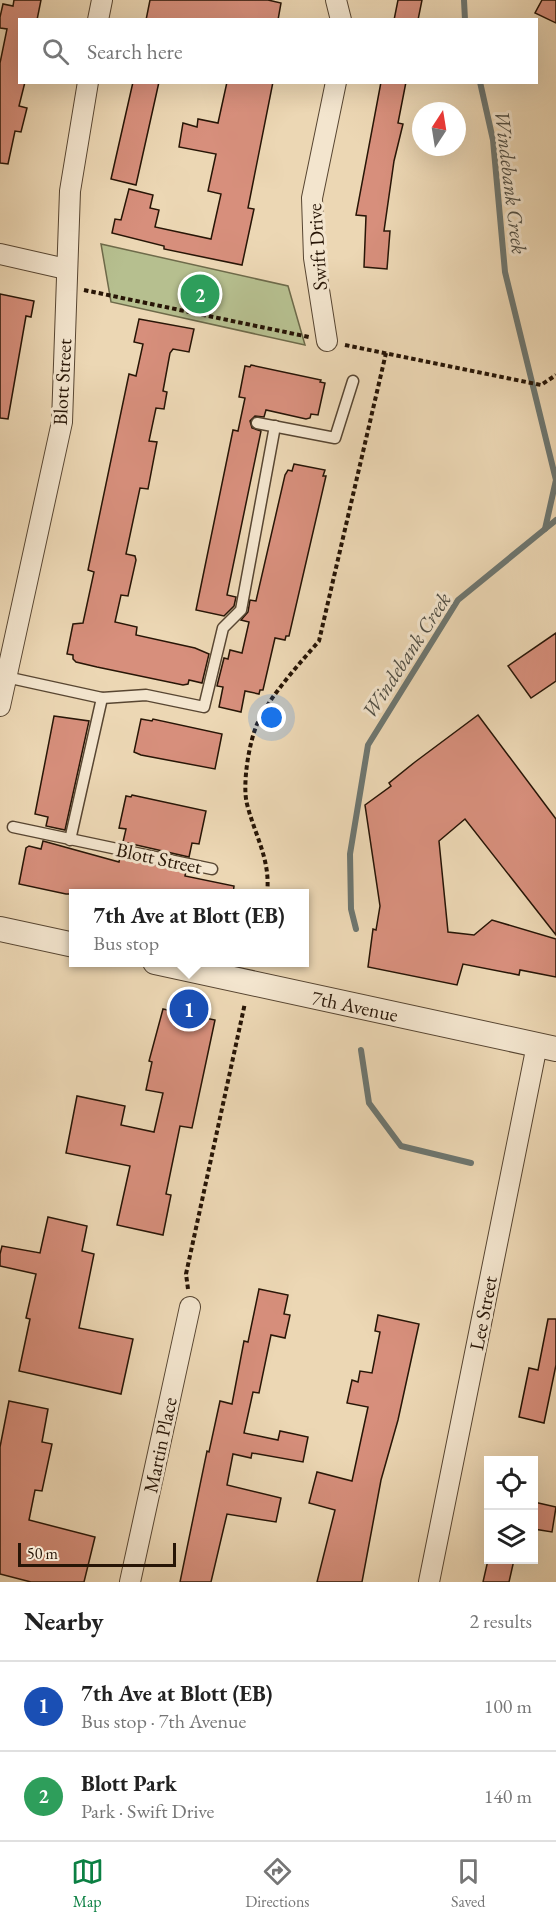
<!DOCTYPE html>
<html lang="en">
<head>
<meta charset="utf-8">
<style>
	:root { --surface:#fff; --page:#f2f2f2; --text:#222; --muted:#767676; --line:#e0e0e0; --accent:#0b8043 }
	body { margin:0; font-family:"EB Garamond",serif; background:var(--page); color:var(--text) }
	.controls { position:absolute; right:18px; bottom:18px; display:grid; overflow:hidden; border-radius:0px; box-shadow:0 6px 24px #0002 }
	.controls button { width:54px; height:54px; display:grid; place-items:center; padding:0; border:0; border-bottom:2px solid var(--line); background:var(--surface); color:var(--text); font:30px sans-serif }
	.compass { position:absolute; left:412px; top:102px; width:54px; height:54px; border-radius:50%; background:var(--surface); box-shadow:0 6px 24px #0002; rotate:12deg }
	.scale { position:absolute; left:18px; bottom:15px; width:158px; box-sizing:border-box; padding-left:6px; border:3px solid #271506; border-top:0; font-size:16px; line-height:21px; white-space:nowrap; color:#271506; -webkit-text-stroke:4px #f3e5ce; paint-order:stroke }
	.you { position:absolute; left:272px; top:718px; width:21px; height:21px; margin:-15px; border:4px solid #fff; border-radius:50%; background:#1a73e8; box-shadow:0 0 0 9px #1a73e833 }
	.badge { display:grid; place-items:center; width:39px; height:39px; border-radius:50%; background:var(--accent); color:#fff; font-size:20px; font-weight:700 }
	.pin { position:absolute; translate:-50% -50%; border:3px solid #fff; box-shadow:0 2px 6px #0006 }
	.popup { position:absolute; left:69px; top:889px; width:240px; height:78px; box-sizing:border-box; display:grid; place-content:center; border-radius:0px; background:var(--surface); filter:drop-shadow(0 2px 4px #0005); font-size:20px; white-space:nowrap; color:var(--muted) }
	.popup b { font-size:22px; color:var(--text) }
	.popup::after { content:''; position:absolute; left:50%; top:100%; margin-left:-12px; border:12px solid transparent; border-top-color:var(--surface) }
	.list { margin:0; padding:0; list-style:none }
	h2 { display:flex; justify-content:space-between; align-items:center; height:78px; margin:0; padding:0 24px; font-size:26px }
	h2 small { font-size:20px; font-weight:400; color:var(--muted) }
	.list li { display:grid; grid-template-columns:39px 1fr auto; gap:18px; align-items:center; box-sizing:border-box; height:90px; padding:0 24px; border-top:2px solid var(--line) }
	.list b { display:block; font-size:22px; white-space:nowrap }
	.list p { margin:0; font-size:20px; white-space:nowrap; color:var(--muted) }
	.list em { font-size:20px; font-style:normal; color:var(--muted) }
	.icon { flex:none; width:33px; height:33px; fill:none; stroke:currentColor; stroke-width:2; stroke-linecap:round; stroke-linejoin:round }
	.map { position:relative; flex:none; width:556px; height:1582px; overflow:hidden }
	.search { position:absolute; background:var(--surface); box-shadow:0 6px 24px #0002; left:18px; right:18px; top:18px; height:66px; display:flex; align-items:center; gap:15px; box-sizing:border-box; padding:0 21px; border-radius:0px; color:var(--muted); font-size:22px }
	.sheet { height:258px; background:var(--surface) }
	nav { display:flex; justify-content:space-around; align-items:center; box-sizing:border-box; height:84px; border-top:2px solid var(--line); background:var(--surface); font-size:16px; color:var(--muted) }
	nav a { display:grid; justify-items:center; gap:3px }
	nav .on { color:var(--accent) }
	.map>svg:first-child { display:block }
	.green { fill:#b6bf8f; stroke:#6e6a4a; stroke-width:1.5 }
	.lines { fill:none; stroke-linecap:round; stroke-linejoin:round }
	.stream { stroke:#6d7670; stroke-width:6 }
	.building { fill:#d78f7c; stroke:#271506; stroke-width:1.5 }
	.service-casing { stroke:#584632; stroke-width:13 }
	.minor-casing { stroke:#584632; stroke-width:22 }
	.tertiary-casing { stroke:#584632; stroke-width:26 }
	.path { stroke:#271506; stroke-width:4; stroke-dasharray:4.5 3; stroke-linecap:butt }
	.service { stroke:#f3e5ce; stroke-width:10 }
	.minor { stroke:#f3e5ce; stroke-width:20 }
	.tertiary { stroke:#f3e5ce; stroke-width:24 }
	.labels { text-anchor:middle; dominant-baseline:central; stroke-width:6; stroke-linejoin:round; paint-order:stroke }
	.street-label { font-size:20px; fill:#271506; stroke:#f3e5ce }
	.water-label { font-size:21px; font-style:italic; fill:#504e44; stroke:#f3e5ce }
</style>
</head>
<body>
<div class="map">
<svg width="556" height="1582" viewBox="0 0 556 1582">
	<rect width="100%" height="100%" fill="#ecd7b4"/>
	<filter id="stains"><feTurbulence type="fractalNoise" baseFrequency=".00333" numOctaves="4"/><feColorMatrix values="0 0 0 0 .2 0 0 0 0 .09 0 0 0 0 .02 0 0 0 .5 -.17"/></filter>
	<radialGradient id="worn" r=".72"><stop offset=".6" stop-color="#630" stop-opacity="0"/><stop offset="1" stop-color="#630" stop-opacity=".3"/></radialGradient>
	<polygon class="green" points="101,244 288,286 305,345 111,302"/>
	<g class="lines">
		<g class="stream">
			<polyline points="464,0 465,20"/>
			<polyline points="545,529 556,520"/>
			<polyline points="356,929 351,909 350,854 368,745 458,600 545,529 556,480 505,272 493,140 480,82"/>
			<polyline points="361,1050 369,1103 401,1146 471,1163"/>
		</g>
	</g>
	<g class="building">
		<polygon points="14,0 41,0 37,20 20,20 20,82 25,82 19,106 27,108 21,132 15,131 8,164 0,163 0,63 7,29 0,28 0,17 3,4 13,6"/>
		<polygon points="150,0 268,0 281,3 278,20 146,20"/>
		<polygon points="398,0 422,0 418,20 394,20"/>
		<polygon points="542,0 556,0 556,23 535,13"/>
		<polygon points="133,82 159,82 136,185 111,179"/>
		<polygon points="227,82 273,82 248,208 254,209 242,265 164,249 164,246 112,233 115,219 121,220 129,189 153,195 150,208 159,210 155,227 211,239 221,194 208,191 216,154 179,147 183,123 197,127 198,119 218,123"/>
		<polygon points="381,82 406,82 398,123 403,124 394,161 384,231 390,231 387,269 364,267 366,216 356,215"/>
		<polygon points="0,294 34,301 31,317 26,316 8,419 0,418"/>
		<polygon points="139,319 194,329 189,352 173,349 170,353 163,391 167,392 164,409 156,408 149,441 157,442 148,489 140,488 126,554 135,556 136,560 128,596 121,595 115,622 137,627 136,635 195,648 209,654 202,683 189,680 188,684 183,685 97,667 76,662 73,659 73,655 67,654 73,624 83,623 94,572 88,570 129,374 136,376 143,344 134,342"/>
		<polygon points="251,365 321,380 320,382 325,383 318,415 311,414 310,418 306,419 266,410 264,417 255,416 250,421 252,428 261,431 227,595 236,597 234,606 224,616 196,610 233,430 238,431 245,398 239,397 245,366 250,367"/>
		<polygon points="294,464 325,470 323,476 326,476 289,636 286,636 285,640 275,638 263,690 260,690 259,694 245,691 241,712 219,707 223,687 217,686 224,658 228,659 230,650 242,653 249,622 241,620 248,612 250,600 256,601 285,475 288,470 292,471"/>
		<polygon points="556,633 556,681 531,698 508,666"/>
		<polygon points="478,715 556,819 556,935 465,819 439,841 448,932 474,935 492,920 556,939 556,977 520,970 519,975 463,964 457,985 368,967 373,929 376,930 380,906 365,805 391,786 389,783 415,762"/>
		<polygon points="54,716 89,721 65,830 46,826 48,817 35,814"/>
		<polygon points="141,719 152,721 153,719 222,734 215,769 141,755 134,752"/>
		<polygon points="132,795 206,811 199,844 192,843 189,857 123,842 126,829 119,828 126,796 131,797"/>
		<polygon points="43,841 119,862 120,857 186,871 185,876 234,886 233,894 66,894 19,884 26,848 29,846 41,849"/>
		<polygon points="163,1009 215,1020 192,1128 180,1126 166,1194 171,1195 163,1235 117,1225 130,1166 66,1153 77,1096 125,1106 121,1125 154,1132 163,1093 146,1090 152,1062 149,1061"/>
		<polygon points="48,1217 87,1226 82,1251 94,1254 79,1328 133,1339 121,1394 19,1371 30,1319 26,1318 36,1274 0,1266 0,1254 2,1246 40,1253"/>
		<polygon points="259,1289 288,1295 284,1314 290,1315 285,1338 271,1335 259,1393 253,1392 244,1433 278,1440 280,1431 308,1437 303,1462 252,1453 251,1458 233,1454 227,1485 281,1498 276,1522 227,1514 211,1582 180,1582 207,1451 209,1452 220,1401 232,1404 244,1341 248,1342"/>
		<polygon points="378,1315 419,1324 398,1420 381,1480 362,1582 317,1582 335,1510 309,1503 317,1472 352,1481 368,1407 347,1403 352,1380 358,1382 360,1371 372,1373 380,1332 375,1331"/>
		<polygon points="548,1319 556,1319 556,1365 544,1423 519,1417 529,1368 538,1370"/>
		<polygon points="9,1401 48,1409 42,1442 52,1444 42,1491 35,1490 29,1520 95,1537 84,1582 31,1582 0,1574 0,1447"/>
		<polygon points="534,1502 556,1507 552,1532 534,1529"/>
		<polygon points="488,1560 514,1560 509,1582 483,1582"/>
	</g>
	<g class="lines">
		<g class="service-casing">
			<g id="service">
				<polyline points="257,423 335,438 353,381"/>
				<polyline points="6,677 102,698 146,695 204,707 223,628 241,610 275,426"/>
				<polyline points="13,827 212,869"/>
				<polyline points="70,840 102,698"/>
			</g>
		</g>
		<g class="minor-casing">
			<g id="minor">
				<polyline points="336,0 341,20"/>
				<polyline points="98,20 102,0"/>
				<polyline points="0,254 66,269"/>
				<polyline points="327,341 314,258 312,198 336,82"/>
				<polyline points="0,706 62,422 70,191 88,82"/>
				<polyline points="130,1582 190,1307"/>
				<polyline points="429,1582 537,1045"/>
			</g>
		</g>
		<g class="tertiary-casing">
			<g id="tertiary">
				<polyline points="0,929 74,945"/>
				<polyline points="155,962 556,1049"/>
			</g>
		</g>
		<g class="path">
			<polyline points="84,290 309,337"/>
			<polyline points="345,345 541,385 556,375"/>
			<path d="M267 894C271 860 255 836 247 804 242 785 249 741 258 722 270 696 300 663 319 641L386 353"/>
			<polyline points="188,1289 186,1274 245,1003"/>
		</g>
		<use href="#service" class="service"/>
		<use href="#minor" class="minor"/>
		<use href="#tertiary" class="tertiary"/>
	</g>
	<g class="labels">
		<g class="street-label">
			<text transform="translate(317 247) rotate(-94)">Swift Drive</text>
			<text transform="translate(62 382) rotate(-87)">Blott Street</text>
			<text transform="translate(159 858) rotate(12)">Blott Street</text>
			<text transform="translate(355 1006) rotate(12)">7th Avenue</text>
			<text transform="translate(483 1313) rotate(-79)">Lee Street</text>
			<text transform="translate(160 1445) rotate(-78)">Martin Place</text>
		</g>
		<g class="water-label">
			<text transform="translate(511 182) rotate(83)">Windebank Creek</text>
			<text transform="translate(406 655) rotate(-57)">Windebank Creek</text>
		</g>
	</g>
	<rect width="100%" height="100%" filter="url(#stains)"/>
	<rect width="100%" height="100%" fill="url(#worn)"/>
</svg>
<div class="controls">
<button><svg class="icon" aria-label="locate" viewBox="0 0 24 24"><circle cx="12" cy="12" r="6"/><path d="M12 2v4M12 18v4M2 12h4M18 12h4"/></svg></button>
<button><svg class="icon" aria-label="layers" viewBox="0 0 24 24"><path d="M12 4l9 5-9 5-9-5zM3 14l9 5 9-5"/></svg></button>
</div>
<svg class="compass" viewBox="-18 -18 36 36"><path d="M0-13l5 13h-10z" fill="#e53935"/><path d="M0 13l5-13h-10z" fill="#767676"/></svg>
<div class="scale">50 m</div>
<div class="you"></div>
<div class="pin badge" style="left:189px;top:1009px;background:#1a4fb4">1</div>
<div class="popup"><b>7th Ave at Blott (EB)</b>Bus stop</div>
<div class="pin badge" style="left:200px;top:294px;background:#2e9e5b">2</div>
<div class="search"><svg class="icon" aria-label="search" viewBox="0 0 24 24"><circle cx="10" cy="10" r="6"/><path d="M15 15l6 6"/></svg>Search here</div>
</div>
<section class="sheet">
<h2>Nearby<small>2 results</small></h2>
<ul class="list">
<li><span class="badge" style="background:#1a4fb4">1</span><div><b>7th Ave at Blott (EB)</b><p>Bus stop · 7th Avenue</p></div><em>100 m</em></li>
<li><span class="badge" style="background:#2e9e5b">2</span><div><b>Blott Park</b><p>Park · Swift Drive</p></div><em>140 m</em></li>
</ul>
</section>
<nav>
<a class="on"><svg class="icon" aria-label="map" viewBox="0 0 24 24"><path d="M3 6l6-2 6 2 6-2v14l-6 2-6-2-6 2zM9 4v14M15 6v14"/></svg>Map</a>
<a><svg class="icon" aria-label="directions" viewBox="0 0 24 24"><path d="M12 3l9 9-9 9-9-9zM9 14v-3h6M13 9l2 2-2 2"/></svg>Directions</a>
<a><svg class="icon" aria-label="saved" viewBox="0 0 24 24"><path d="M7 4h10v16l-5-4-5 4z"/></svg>Saved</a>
</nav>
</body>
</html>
